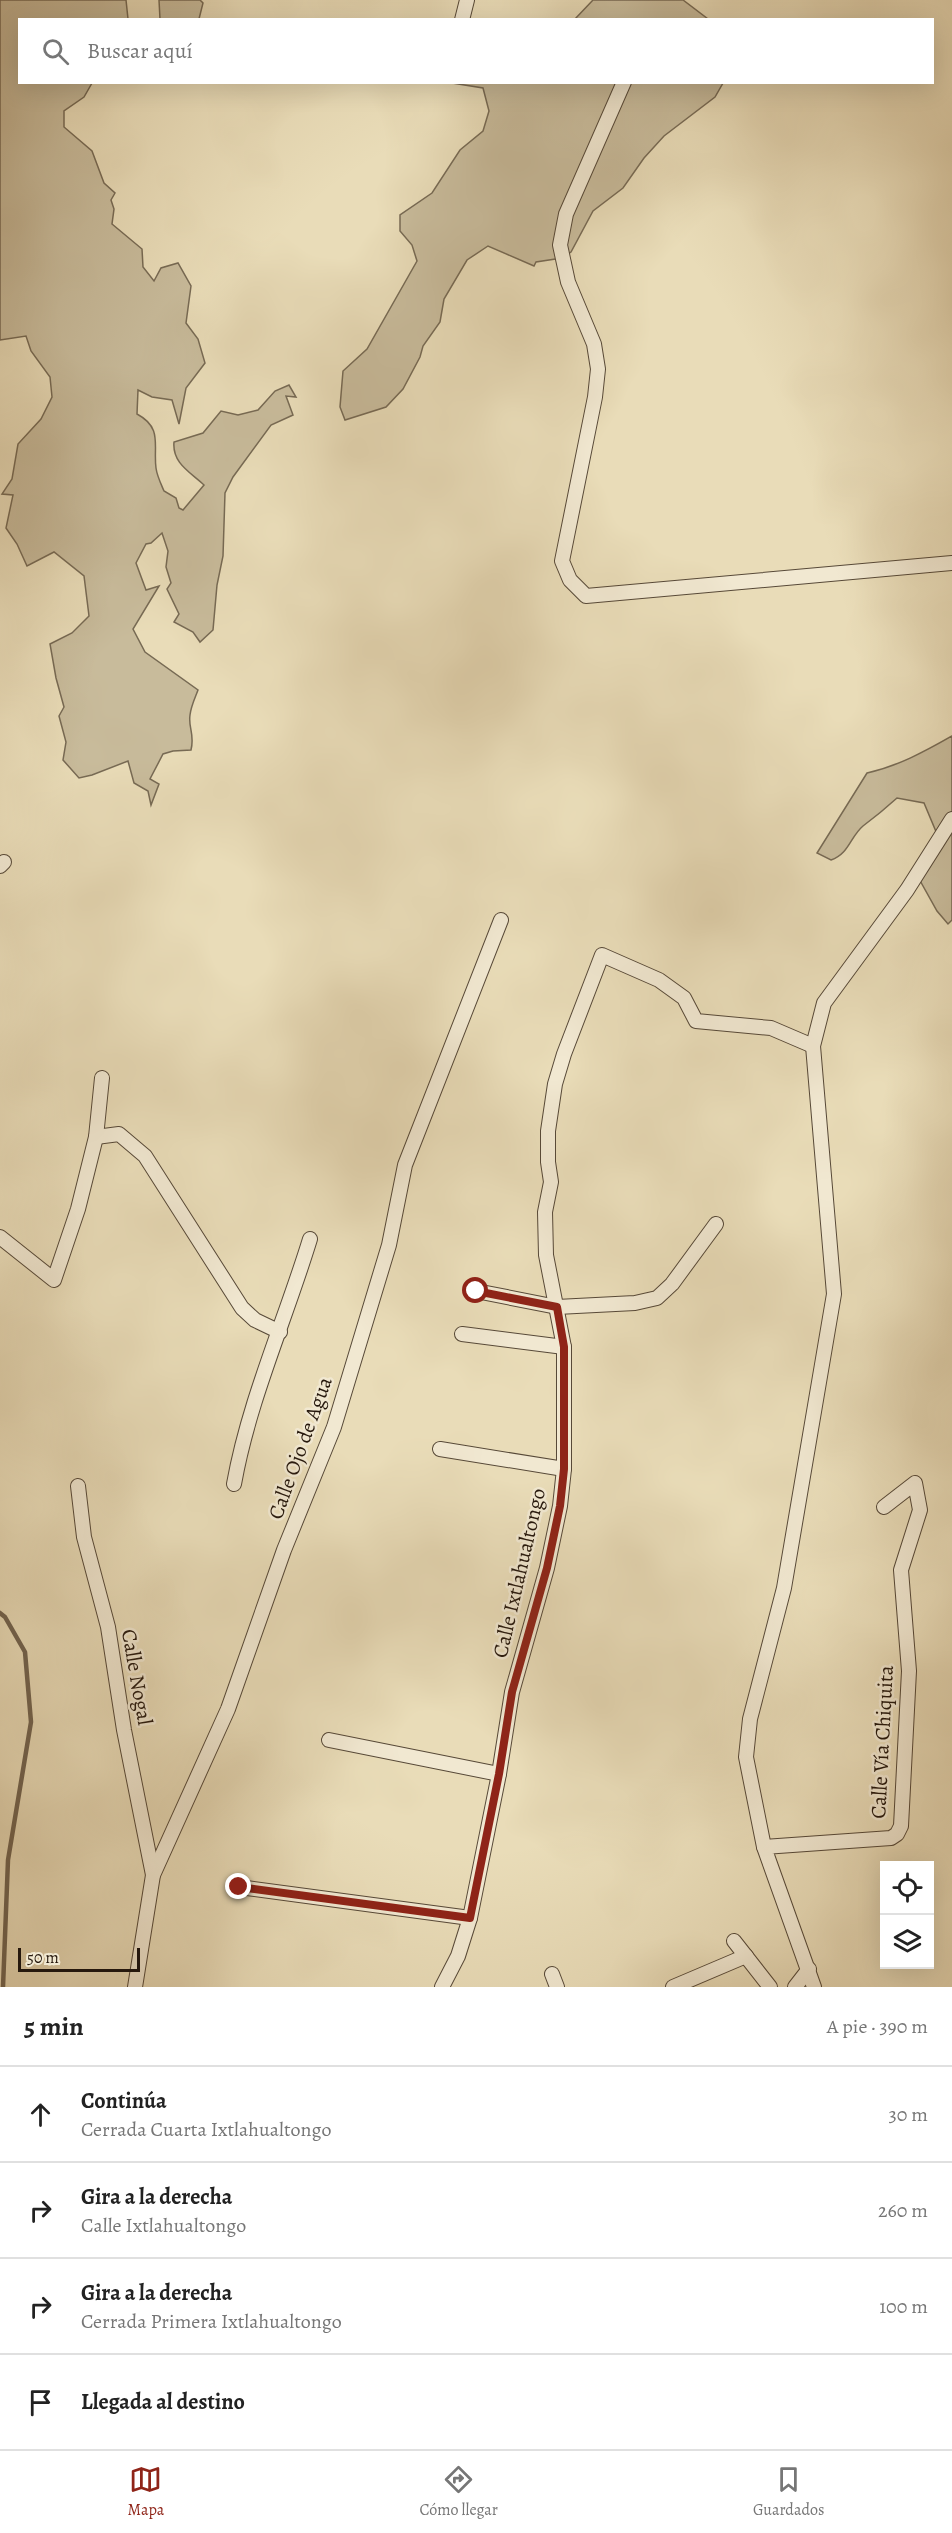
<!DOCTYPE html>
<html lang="es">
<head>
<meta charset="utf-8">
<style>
	:root { --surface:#fff; --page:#f6f6f6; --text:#222; --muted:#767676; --line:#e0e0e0; --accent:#8f2418 }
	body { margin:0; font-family:Alegreya,serif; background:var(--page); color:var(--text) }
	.controls { position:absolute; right:18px; bottom:18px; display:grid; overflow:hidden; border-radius:0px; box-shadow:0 6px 24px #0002 }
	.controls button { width:54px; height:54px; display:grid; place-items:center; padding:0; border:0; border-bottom:2px solid var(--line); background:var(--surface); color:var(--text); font:30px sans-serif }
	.scale { position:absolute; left:18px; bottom:15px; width:122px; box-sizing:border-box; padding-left:6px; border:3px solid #26180d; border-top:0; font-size:16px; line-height:21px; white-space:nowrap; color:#26180d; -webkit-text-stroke:4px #f1e8d1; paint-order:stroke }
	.stop { position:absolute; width:18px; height:18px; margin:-14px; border:4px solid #8f2418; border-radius:50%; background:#fff }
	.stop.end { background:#8f2418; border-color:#fff; box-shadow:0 2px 6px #0008 }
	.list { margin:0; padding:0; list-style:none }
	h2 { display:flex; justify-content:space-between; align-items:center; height:78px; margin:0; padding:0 24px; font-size:26px }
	h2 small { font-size:20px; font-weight:400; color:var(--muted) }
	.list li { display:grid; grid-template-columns:39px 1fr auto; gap:18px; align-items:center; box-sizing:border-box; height:96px; padding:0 24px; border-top:2px solid var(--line) }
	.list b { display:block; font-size:22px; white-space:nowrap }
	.list p { margin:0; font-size:20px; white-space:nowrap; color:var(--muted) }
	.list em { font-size:20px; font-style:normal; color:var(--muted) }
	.icon { flex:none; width:33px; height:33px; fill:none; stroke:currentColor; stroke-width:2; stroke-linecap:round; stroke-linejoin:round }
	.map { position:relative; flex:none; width:952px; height:1987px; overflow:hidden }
	.search { position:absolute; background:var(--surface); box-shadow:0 6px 24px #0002; left:18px; right:18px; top:18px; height:66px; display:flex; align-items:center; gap:15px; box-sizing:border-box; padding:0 21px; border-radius:0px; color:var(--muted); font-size:22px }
	.sheet { height:462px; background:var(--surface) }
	nav { display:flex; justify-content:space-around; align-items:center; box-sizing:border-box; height:84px; border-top:2px solid var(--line); background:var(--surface); font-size:16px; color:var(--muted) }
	nav a { display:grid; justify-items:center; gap:3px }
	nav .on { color:var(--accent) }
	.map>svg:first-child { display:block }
	.green { fill:#c8bb9b; stroke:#776a54; stroke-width:1.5 }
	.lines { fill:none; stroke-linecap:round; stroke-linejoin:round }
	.stream { stroke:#736551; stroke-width:4.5 }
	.street-casing { stroke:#574938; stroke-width:16 }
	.street { stroke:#f1e8d1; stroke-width:14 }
	.route { stroke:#8f2418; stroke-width:8 }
	.labels { text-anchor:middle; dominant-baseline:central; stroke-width:5; stroke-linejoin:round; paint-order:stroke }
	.street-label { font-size:21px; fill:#26180d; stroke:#f1e8d1 }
</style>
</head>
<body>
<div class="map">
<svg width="952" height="1987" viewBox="0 0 952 1987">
	<rect width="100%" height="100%" fill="#e9dcb8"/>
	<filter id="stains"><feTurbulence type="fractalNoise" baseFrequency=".00333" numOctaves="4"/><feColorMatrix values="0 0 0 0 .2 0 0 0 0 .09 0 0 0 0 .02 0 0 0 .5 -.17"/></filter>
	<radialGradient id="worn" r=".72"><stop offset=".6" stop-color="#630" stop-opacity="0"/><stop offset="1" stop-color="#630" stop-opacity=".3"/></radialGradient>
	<g class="green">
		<path d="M0 0H126L128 19 20 20V82L92 83 84 97 64 111V127L92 151 104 183 115 193 111 200 114 209 112 224 142 249 143 267 154 281 161 268 178 263 191 286 186 323 198 339 205 363 186 388 179 424 172 400 152 397 138 390 137 414C163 428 153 445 156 468 157 476 161 484 164 491L176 498 179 508 183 510 204 485C190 472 172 463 174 442L203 433 221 411 238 415 258 410 275 391 289 385 296 397 286 396 293 415 271 425 233 477 225 493 223 556 217 585 213 630 200 642 193 632 174 622 179 614 167 589 171 583 166 567 168 551 162 533 151 543 146 544 136 563 146 590 159 586 133 629 145 652 198 690C195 698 191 706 190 715 188 728 195 734 191 750L173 751 163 754 150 779 159 784 151 805 148 791 134 783 128 761 92 775 79 778 63 760 66 742 59 716 64 707 56 678 50 644 72 633 89 616 84 576 54 552 27 566 17 544 6 528 13 495 2 494 12 479 18 444 41 419 52 397 50 377 31 351 26 336 0 340Z"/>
		<polygon points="159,0 200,0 203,3 199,19 160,19"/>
		<polygon points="593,0 683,0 708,19 575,19"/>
		<polygon points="452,83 723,83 715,97 664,136 644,158 623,188 593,211 571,252 562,258 536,262 534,266 488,246 467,260 444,299 440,322 423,346 420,357 403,389 386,407 345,420 340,407 343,371 367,349 417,261 412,245 400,231 400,215 432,193 460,150 483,131 489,111 483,88"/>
		<path d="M952 736V920L948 924 937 911 918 877 937 834 924 803 897 798C886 808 875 817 863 826 850 837 849 854 831 860L817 853 867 773C898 766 924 752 952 736Z"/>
	</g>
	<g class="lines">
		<polyline class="stream" points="0,1613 5,1617 25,1652 31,1722 8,1860 3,1987"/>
		<g class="street-casing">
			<g id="street">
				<polyline points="462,20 467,0"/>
				<polyline points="624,82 566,214 560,245 568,282 594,344 598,369 595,397 562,561 570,580 586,596 952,563"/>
				<polyline points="0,866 4,862"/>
				<polyline points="96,1137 119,1134 145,1156 242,1308 255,1320 280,1332"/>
				<polyline points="0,1237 54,1280 78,1209 96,1137 102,1078"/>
				<polyline points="476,1291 557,1307 635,1303 657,1298 672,1284 716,1224"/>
				<polyline points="462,1334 564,1347"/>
				<polyline points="440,1449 564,1469"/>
				<path d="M234 1484C249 1400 285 1321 310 1239"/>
				<polyline points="78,1486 84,1537 108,1627 124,1730 153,1875"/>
				<polyline points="329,1740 499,1774"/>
				<polyline points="764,1847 746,1757 750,1719 784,1588 834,1294 813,1046 824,1003 907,890 952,819"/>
				<polyline points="239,1887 470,1918"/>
				<polyline points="734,1941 770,1987"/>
				<polyline points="552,1974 557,1987"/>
				<polyline points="135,1987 153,1875 228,1709 284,1550 334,1427 389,1245 405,1165 501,920"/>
				<polyline points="442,1987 458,1956 470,1918 499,1774 512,1692 547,1568 560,1506 564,1469 564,1347 546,1255 545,1212 551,1182 548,1162 548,1131 555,1084 564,1054 602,955 659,980 684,998 696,1021 771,1028 813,1046"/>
				<polyline points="673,1987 746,1956"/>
				<polyline points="795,1987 809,1969"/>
				<polyline points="814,1987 764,1847 891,1838 897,1834 901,1826 909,1671 901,1570 920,1510 915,1483 884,1507"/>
			</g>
		</g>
		<use href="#street" class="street"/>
	</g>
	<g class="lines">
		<polyline class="route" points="239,1887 470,1918 499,1774 512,1692 547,1568 560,1506 564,1469 564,1347 557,1307 476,1291"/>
	</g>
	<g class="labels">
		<g class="street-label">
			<text transform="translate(300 1448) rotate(-70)">Calle Ojo de Agua</text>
			<text transform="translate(519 1573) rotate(-77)">Calle Ixtlahualtongo</text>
			<text transform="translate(137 1677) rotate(80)">Calle Nogal</text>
			<text transform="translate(882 1742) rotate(-87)">Calle Vía Chiquita</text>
		</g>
	</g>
	<rect width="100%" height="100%" filter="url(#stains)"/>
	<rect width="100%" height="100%" fill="url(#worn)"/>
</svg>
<div class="controls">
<button><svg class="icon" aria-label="locate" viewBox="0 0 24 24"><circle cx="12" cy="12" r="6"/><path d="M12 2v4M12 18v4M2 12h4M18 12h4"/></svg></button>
<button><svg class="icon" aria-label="layers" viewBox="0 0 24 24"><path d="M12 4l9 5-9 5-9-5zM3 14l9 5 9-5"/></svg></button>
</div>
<div class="scale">50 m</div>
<div class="stop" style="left:476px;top:1291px"></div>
<div class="stop end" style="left:239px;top:1887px"></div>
<div class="search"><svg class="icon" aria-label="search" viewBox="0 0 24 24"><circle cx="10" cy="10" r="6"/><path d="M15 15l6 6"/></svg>Buscar aquí</div>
</div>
<section class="sheet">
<h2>5 min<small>A pie · 390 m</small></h2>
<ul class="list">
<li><svg class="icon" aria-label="ahead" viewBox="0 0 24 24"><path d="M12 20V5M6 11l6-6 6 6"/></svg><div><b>Continúa</b><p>Cerrada Cuarta Ixtlahualtongo</p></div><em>30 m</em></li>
<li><svg class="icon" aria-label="right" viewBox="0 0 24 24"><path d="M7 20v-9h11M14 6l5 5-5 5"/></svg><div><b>Gira a la derecha</b><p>Calle Ixtlahualtongo</p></div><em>260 m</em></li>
<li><svg class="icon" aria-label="right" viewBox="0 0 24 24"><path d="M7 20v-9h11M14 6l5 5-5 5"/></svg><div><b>Gira a la derecha</b><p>Cerrada Primera Ixtlahualtongo</p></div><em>100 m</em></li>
<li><svg class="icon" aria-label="arrive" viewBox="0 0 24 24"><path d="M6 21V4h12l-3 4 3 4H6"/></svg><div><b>Llegada al destino</b></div></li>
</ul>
</section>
<nav>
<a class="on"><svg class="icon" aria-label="map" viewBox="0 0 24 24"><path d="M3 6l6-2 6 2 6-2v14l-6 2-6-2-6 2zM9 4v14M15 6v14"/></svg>Mapa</a>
<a><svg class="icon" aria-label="directions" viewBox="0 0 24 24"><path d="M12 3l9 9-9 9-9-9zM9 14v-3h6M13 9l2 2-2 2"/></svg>Cómo llegar</a>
<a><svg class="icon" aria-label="saved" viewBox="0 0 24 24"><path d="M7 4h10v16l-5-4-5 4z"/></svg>Guardados</a>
</nav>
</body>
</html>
